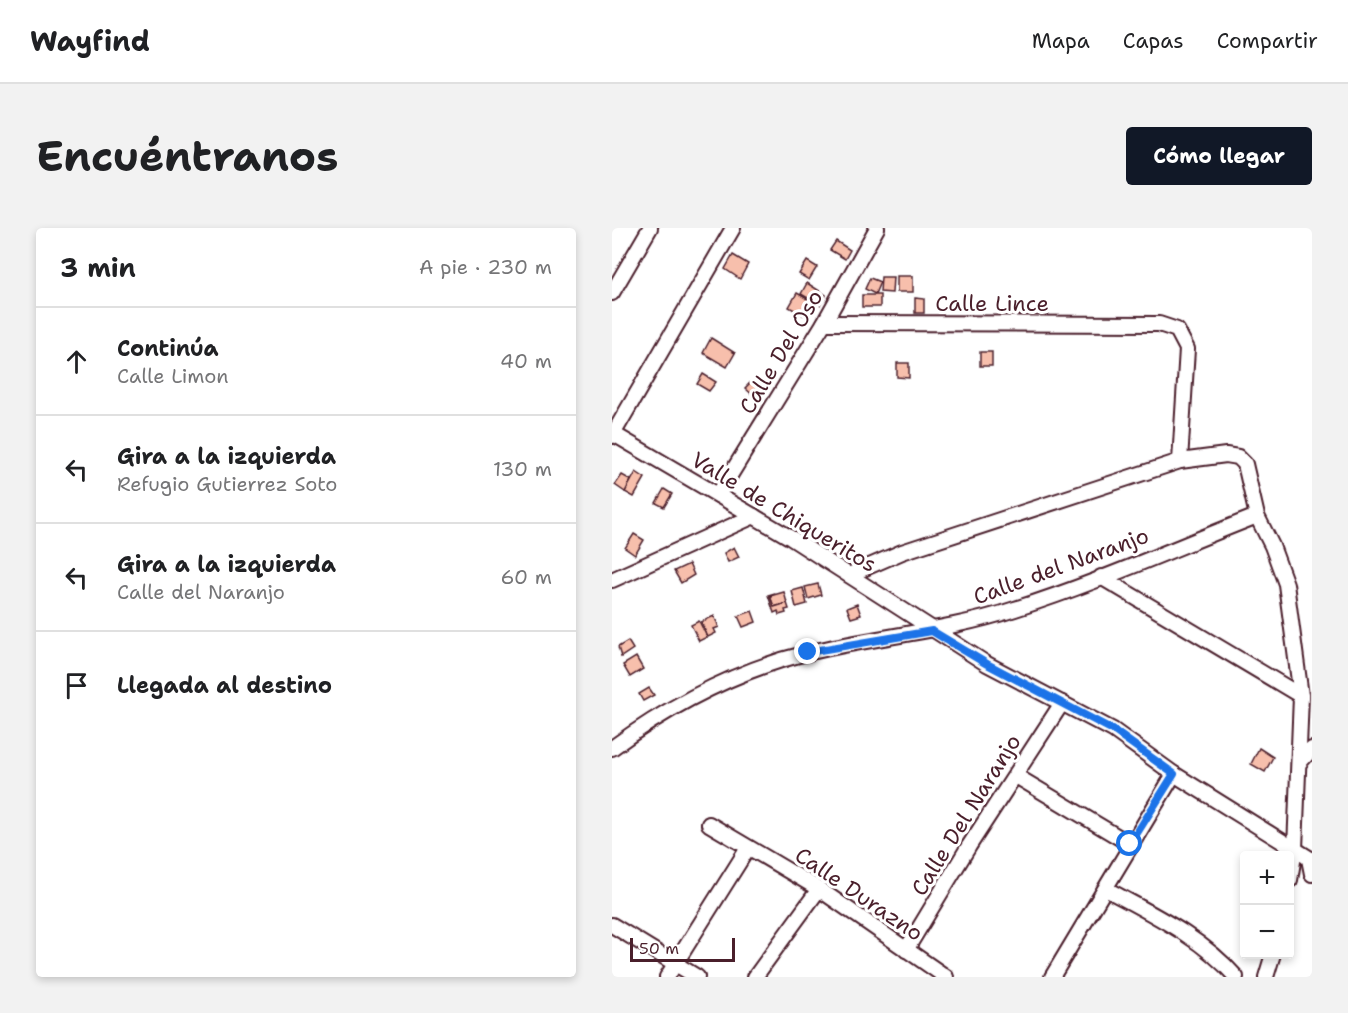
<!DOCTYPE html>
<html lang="es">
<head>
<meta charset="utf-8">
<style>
	:root { --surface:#fff; --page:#f2f2f2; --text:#202124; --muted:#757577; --line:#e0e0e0; --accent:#111827 }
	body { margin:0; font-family:"Shantell Sans",sans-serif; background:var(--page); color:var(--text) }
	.controls { position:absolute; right:18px; bottom:18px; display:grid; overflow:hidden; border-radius:6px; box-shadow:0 3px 9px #0003 }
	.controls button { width:54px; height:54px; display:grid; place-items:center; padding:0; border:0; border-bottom:2px solid var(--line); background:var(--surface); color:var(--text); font:30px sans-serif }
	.scale { position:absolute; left:18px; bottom:15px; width:105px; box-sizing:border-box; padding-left:6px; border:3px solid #4a1f2b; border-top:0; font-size:16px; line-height:21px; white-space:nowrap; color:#4a1f2b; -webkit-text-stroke:4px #fff; paint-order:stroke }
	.stop { position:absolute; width:18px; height:18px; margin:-14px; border:4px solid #1a73e8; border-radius:50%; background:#fff }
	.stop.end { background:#1a73e8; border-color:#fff; box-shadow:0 2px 6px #0008 }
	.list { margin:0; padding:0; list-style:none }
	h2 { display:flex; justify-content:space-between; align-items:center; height:78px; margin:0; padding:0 24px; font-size:26px }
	h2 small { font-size:20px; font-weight:400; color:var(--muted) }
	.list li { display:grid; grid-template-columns:39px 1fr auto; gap:18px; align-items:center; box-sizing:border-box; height:108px; padding:0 24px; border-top:2px solid var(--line) }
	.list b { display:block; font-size:22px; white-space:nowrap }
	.list p { margin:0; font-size:20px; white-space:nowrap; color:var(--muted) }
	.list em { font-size:20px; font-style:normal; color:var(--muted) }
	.icon { flex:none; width:33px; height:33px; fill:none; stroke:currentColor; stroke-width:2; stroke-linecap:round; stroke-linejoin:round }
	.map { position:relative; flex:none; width:700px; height:749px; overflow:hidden; border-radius:6px }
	header { display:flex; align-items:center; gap:36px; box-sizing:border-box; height:84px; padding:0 30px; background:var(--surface); border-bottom:2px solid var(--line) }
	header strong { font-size:28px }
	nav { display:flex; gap:33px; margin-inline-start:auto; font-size:21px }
	.intro { display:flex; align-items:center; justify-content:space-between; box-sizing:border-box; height:144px; padding:0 36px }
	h1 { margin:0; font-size:42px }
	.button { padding:15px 27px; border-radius:6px; background:var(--accent); color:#fff; font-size:21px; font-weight:700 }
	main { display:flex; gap:36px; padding:0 36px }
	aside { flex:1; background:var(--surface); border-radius:6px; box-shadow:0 3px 9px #0003 }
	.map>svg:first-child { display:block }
	.building { fill:#f7bfac; stroke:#4a1f2b; stroke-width:1.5 }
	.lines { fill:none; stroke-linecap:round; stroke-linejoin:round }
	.minor-casing { stroke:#4a1f2b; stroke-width:18 }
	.minor { stroke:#fff; stroke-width:14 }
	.route { stroke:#1a73e8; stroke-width:8 }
	.labels { text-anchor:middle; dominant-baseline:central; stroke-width:6; stroke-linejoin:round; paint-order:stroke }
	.street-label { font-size:22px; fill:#4a1f2b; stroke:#fff }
</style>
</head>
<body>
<header>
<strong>Wayfind</strong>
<nav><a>Mapa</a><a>Capas</a><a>Compartir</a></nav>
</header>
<div class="intro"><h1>Encuéntranos</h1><a class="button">Cómo llegar</a></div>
<main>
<aside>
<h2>3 min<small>A pie · 230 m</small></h2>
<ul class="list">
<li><svg class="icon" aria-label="ahead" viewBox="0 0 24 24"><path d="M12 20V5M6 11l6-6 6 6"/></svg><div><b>Continúa</b><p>Calle Limon</p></div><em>40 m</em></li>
<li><svg class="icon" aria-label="left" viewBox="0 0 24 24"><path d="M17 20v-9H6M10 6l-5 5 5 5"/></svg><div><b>Gira a la izquierda</b><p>Refugio Gutierrez Soto</p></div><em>130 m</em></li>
<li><svg class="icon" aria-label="left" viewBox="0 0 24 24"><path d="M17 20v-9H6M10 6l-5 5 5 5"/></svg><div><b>Gira a la izquierda</b><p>Calle del Naranjo</p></div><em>60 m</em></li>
<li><svg class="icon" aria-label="arrive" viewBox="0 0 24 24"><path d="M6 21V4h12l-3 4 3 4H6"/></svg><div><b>Llegada al destino</b></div></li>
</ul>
</aside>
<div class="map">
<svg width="700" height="749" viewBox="0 0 700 749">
	<rect width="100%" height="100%" fill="#fff"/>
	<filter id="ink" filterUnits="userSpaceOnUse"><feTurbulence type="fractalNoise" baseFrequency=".0167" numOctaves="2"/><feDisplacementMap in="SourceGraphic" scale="12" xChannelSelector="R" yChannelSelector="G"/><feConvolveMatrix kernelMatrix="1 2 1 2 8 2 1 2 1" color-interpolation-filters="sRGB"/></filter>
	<g filter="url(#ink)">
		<g class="building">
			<polygon points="224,13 238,22 233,31 218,22"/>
			<polygon points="121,27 136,36 128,51 113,41"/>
			<polygon points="195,33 205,39 197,52 187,46"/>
			<rect x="285" y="48" width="16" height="16"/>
			<polygon points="269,49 281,49 280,65 268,64"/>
			<polygon points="258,50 268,54 263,66 253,61"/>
			<polygon points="195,55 214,67 208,77 189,66"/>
			<polygon points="185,65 199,73 191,87 177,79"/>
			<rect x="250" y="67" width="18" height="12"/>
			<polygon points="303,70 312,71 312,85 303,85"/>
			<polygon points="99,110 123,125 115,139 91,125"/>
			<rect x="368" y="124" width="12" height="14"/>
			<polygon points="285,135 297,135 297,150 285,149"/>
			<polygon points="91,146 104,154 97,163 85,156"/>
			<polygon points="139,154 153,162 145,171 133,160"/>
			<polygon points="24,244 33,250 22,269 13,264"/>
			<polygon points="10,247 19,252 13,264 3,257"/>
			<polygon points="52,261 60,266 52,279 44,275"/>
			<polygon points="22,306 32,312 23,327 13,320"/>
			<polygon points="122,319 127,329 116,334 112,325"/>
			<polygon points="77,336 82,347 69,355 62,343"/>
			<polygon points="206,356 209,367 196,371 193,359"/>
			<polygon points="191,360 195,376 184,379 180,363"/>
			<polygon points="172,364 175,375 162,379 158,368"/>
			<polygon points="163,365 158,368 162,379 175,375 177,381 173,382 174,385 167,387 166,383 162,385 156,367"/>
			<polygon points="245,376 249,387 239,390 235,380"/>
			<polygon points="140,383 144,394 131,399 126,388"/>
			<polygon points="102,388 107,399 102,401 104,405 96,409 89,394"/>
			<polygon points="87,393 95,409 87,413 79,397"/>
			<polygon points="16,413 21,421 9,429 6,419"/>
			<polygon points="24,429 31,441 18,449 11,437"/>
			<polygon points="37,460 42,467 31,473 27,466"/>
			<polygon points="647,520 661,529 653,544 639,536"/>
		</g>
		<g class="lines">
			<g class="minor-casing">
				<g id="minor">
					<polyline points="0,65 38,0"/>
					<polyline points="212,95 547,96 565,102 575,121 568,233"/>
					<polyline points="0,205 179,310 375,436 501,502 562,546 700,632"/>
					<polyline points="0,208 121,0"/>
					<polyline points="106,267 212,95 265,0"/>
					<polyline points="237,347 290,324 568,233 614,227 626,229 633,236 645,288 660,318 674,356 689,468 683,621 678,652"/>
					<polyline points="489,349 689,468"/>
					<polyline points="0,352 142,288"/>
					<path d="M0 520C59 477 127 441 199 424 267 408 337 403 403 381 485 355 565 319 645 288"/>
					<polyline points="688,534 700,521"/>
					<polyline points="404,548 518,616"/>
					<polyline points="97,596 207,661 334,749"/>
					<polyline points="697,631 700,646"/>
					<path d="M494 661C540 686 589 709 624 749"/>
					<polyline points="0,697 85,749"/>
					<polyline points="294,722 357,618 450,475"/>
					<polyline points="55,749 136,620"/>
					<polyline points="143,749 207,661"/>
					<polyline points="440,749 562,546"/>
					<polyline points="654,749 661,726"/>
				</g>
			</g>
			<use href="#minor" class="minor"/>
		</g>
	</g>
	<g class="lines" filter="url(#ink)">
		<polyline class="route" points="196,424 320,403 375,436 501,502 562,546 518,616"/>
	</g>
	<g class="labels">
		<g class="street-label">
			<text x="380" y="75">Calle Lince</text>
			<text transform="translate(169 124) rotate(-59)">Calle Del Oso</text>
			<text transform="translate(172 284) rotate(31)">Valle de Chiqueritos</text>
			<text transform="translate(449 338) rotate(-20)">Calle del Naranjo</text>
			<text transform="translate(354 587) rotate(-58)">Calle Del Naranjo</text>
			<text transform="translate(247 666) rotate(34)">Calle Durazno</text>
		</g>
	</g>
</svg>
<div class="controls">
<button>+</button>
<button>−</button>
</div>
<div class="scale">50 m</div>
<div class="stop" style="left:518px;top:616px"></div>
<div class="stop end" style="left:196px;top:424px"></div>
</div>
</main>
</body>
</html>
